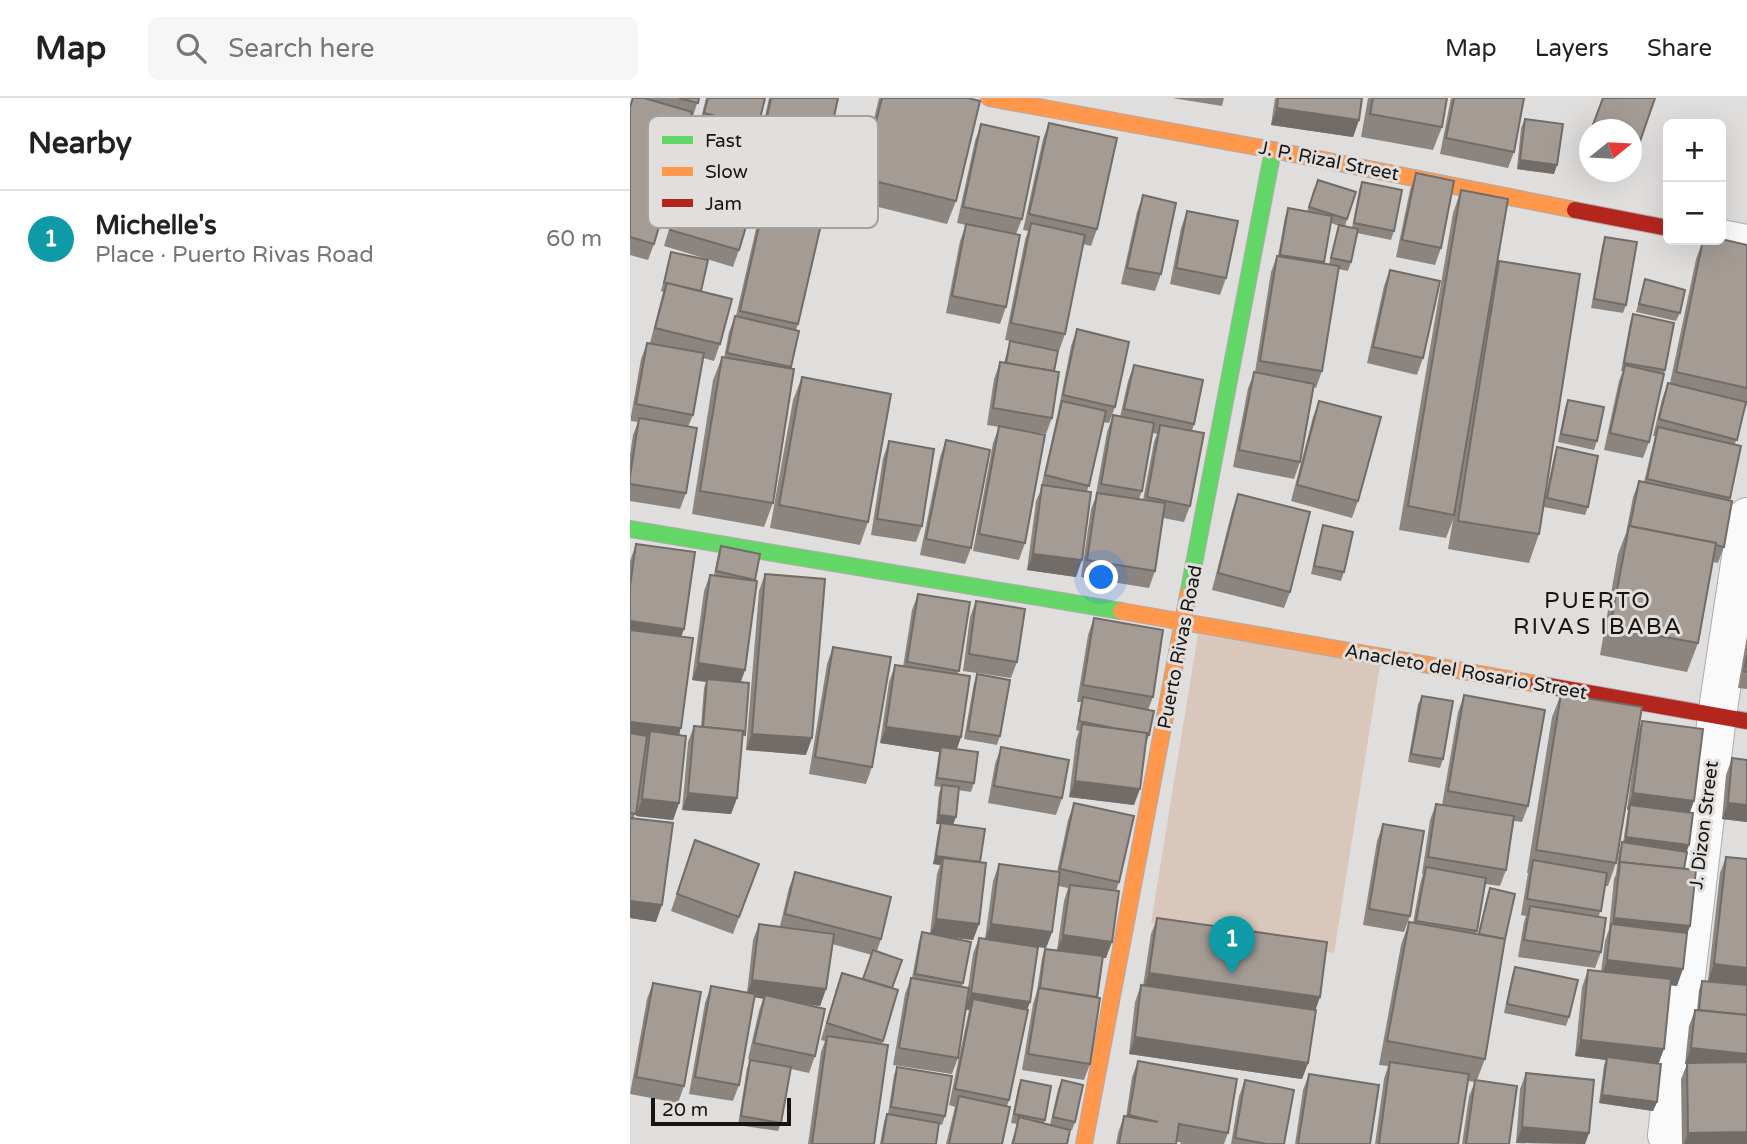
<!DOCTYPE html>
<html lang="en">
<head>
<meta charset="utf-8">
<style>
	:root { --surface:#fff; --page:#f6f6f6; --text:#222; --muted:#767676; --line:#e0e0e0; --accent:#7c3aed }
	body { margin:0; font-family:"Varela Round",sans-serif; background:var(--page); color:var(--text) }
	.controls { position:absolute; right:21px; top:21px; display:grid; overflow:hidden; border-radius:10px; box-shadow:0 7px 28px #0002 }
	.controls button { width:63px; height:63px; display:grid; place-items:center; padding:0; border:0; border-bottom:2px solid var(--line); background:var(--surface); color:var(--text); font:35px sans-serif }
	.compass { position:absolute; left:949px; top:21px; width:63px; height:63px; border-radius:50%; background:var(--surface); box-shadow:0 7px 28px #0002; rotate:72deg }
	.scale { position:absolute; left:21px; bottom:18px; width:140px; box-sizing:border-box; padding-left:7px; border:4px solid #161514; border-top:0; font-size:19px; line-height:24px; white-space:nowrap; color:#161514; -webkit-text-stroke:5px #e1dedb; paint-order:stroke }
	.you { position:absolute; left:472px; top:480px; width:24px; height:24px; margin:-18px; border:5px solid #fff; border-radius:50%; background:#1a73e8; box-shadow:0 0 0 10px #1a73e833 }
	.badge { display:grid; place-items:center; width:46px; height:46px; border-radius:50%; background:var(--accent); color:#fff; font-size:23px; font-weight:700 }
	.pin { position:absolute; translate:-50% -58px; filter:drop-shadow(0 2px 4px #0008) }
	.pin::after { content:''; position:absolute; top:37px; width:24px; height:21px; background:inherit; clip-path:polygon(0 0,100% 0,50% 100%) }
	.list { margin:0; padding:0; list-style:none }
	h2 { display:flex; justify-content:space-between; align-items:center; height:91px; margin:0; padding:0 28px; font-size:30px }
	h2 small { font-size:23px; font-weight:400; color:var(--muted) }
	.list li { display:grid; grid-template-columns:46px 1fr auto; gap:21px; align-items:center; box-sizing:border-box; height:98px; padding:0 28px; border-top:2px solid var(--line) }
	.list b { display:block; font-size:26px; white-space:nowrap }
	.list p { margin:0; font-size:23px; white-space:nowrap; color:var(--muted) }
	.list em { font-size:23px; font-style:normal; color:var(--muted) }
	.icon { flex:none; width:38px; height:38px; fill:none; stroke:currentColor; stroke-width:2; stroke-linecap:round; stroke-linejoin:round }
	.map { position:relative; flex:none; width:1117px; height:1046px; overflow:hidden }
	header { display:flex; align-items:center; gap:42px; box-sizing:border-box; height:98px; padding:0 35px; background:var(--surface); border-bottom:2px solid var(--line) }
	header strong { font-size:33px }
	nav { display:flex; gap:38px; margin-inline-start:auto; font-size:24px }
	.search { width:490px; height:63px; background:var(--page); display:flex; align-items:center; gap:18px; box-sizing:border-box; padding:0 24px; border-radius:10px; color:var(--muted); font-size:26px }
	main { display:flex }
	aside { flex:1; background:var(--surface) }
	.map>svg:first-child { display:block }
	.green { fill:#d8c7ba }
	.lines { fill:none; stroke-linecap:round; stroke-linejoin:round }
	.street-casing { stroke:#aeacab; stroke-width:40 }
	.fast-casing { stroke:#aeacab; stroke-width:18 }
	.slow-casing { stroke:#aeacab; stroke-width:18 }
	.jam-casing { stroke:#aeacab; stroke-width:18 }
	.street { stroke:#fafafa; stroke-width:38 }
	.fast { stroke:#63d668; stroke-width:16 }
	.slow { stroke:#ff974d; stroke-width:16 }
	.jam { stroke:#b3261e; stroke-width:16 }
	.wall { fill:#8c857f; fill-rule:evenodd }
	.shaded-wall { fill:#726c68 }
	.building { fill:#a39b94; stroke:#726c68; stroke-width:2 }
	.labels { text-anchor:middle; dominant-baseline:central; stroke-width:6; stroke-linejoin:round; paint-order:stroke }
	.street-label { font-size:19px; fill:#161514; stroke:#e1dedb }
	.quarter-label { font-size:23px; letter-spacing:2px; fill:#161514; stroke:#e1dedb }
	.key { fill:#e1dedb; stroke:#a4a29f; stroke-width:2 }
	.key-label { font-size:19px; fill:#161514 }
</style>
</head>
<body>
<header>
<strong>Map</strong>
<div class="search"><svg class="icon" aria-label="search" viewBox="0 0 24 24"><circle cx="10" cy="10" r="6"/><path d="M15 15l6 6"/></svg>Search here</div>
<nav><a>Map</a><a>Layers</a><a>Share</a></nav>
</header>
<main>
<aside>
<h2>Nearby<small></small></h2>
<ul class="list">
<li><span class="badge" style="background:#0f9aa8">1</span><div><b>Michelle's</b><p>Place · Puerto Rivas Road</p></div><em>60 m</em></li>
</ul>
</aside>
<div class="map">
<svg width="1117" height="1046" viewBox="0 0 1117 1046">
	<rect width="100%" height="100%" fill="#e0dedc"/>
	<polygon class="green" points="568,536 750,567 704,855 521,825"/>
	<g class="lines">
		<g class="street-casing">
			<g id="street">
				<polyline points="1091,141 1117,146"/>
				<polyline points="1037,1037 1087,618 1117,419"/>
			</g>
		</g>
		<g class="fast-casing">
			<g id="fast">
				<polyline points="0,431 491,513"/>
				<polyline points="558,497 643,52"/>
			</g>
		</g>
		<g class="slow-casing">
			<g id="slow">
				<polyline points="359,0 643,52 945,112"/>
				<polyline points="491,513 907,586"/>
				<polyline points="454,1046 558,497"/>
			</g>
		</g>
		<g class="jam-casing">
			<g id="jam">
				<polyline points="945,112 1038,130"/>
				<polyline points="907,586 1117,623"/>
			</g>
		</g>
		<use href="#street" class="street"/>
		<use href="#fast" class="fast"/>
		<use href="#slow" class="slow"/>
		<use href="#jam" class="jam"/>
	</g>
	<g class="wall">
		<polygon points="3,0 69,0 62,21 60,21 24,146 18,162 0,157 0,7"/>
		<polygon points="76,0 135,0 128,29 124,40 130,41 139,0 208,0 198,47 192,64 138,52 109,152 103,169 34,148 69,32 68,32"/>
		<polygon points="249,0 338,0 326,103 317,126 224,103"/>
		<polygon points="542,0 594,0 592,8"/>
		<polygon points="645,0 732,0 729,22 723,39 641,27"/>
		<polygon points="738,0 817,0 812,29 803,52 731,39"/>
		<polygon points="821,0 894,0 884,54 878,70 810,56"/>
		<polygon points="1025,0 1002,67 1002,32"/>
		<polygon points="895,21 924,76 887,71 891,30"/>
		<polygon points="419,25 467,131 461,148 453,146 435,236 429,253 375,242 395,142 398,133 393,132 413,41"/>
		<polygon points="351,26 392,121 386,136 376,209 370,226 316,215 330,143 336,127 327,125 345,43"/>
		<polygon points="960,36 960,54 954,52"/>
		<polygon points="143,66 168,226 166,232 169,233 161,271 143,405 134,429 62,416 83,282 92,259 94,260 99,234 105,218 106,218 137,83"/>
		<polygon points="786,75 811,150 805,167 766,159 780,92"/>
		<path d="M732 84 764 133 761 142 727 135 721 164 718 173 708 171 692 273 686 290 684 289 670 364 664 381 603 369 618 290 625 274 641 174 647 158H648L655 119 658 110 677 114 684 90 726 94 715 128 722 130 729 92ZM701 125 709 128 699 166 694 165Z"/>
		<polygon points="831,92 866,173 869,163 915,400 924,358 927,349 958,409 955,417 914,409 909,436 899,465 818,451 823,422 816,440 769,432 823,115"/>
		<polygon points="513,97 531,176 525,193 491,186 507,114"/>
		<polygon points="557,113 596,180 590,197 540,186 551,130"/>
		<polygon points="975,139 996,207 993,215 961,210 972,148"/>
		<polygon points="1073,142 1091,142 1117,147 1117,306 1114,314 1105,346 1111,348 1099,402 1094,449 1088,465 1083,464 1068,545 1057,574 970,557 988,456 996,435 1003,399 1009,383 1014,384 1025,338 1023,338 1032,301 1038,285 1040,285 1066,161"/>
		<polygon points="41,154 71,193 90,246 84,263 73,260 63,317 58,329 56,395 50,411 0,403 0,357 3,337 8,324 1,323 1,318 11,261 17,245 20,245 33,194 31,193"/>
		<polygon points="760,172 793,260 787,277 737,265 754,188"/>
		<polygon points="1015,181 1050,215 1046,223 1006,214"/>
		<polygon points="1003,216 1035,272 1019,344 1013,360 974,352 989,283 993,273 991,273 1000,225"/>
		<polygon points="447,231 485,309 479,325 473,324 457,394 446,479 397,472 406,403 410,394 428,314 441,248"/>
		<polygon points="380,243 424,273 422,320 416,336 380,330 395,445 389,462 343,453 363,345 369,329 357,327 364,281 370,264 374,265"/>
		<path d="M504 267 564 326 562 333 560 408 554 424 533 420 525 473 519 490 451 479 461 411 465 401 477 334 483 317 490 319 498 283ZM523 335 527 336 524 344 513 402 509 401 512 393Z"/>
		<polygon points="172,279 238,424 230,447 140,430 163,302"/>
		<polygon points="938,302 967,343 964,352 928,344 935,310"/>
		<polygon points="689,303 728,403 722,420 661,403 683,319"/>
		<polygon points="316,342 341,450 335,466 290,457 310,359"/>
		<polygon points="259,343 292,428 286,444 241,437 253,360"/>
		<polygon points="608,396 660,494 654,510 582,492 602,413"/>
		<polygon points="693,427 714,474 711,483 681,476 690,436"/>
		<polygon points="6,446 51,539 49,705 43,722 6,718 11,682 4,720 26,824 0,820 0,463"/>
		<polygon points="91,448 125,482 115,572 111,584 112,644 107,700 101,716 52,712 58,644 64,628 71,628 74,590 76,584 62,582 74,493 80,477 84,477 88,456"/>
		<polygon points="135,476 176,657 116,652 129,493"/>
		<polygon points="288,496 329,573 327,576 331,639 327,651 344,685 341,694 328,692 323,727 350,764 349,826 343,842 316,839 333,885 332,889 338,890 343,856 349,840 355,841 363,783 369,766 427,774 438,722 444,705 489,784 486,793 476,860 473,860 460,966 454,982 392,972 403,906 407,893 412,860 415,851 427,852 434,803 438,790 428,788 422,834 416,850 408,849 400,904 397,912 379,1002 377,1008 372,1046 316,1046 325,1009 319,1007 339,912 336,912 328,960 322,976 263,967 275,896 281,880 282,880 289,843 292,834 300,836 307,776 310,767 303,766 308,734 310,726 306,726 309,695 311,689 304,688 309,654 250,645 259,584 265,567 273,569 282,512"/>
		<polygon points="346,503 387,564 381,580 333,573 340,519"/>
		<polygon points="464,520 523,599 518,612 519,637 516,646 504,707 439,699 446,642 449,633 446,632 451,604 447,604 458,537"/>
		<polygon points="1117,538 1117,591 1108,590"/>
		<polygon points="203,549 242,669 236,686 179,676 197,566"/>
		<polygon points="347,576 370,638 367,647 334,641 344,585"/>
		<polygon points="931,596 1007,637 1012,623 1064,703 1059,715 1054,771 1060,828 1056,839 1047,888 1040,887 1029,965 1027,1004 1023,1013 969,1005 974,967 976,962 945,958 952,889 958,872 971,874 975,843 979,831 984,781 986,776 989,753 992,744 993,745 998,712 997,711 1005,654 986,765 978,788 975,788 969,818 971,854 965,870 888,859 894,824 896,818 891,817 898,775 897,775 922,619"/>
		<polygon points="834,597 898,708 892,724 884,723 876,772 870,788 855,786 846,836 848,836 857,799 860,790 875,841 855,961 847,982 879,1046 832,1046 839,998 845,984 838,983 828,1046 745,1046 754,981 758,968 749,967 771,847 779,824 783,825 790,786 793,776 792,776 800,722 806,706 812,707 828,614"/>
		<polygon points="792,598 813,661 810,670 778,664 788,606"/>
		<polygon points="371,649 432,700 426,717 358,705 365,666"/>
		<polygon points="1102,660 1117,662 1117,724 1092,721 1096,677"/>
		<polygon points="753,726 780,818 774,834 733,827 747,743"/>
		<polygon points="65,742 129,766 103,836 41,813"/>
		<polygon points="1096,759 1117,761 1117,1046 1052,1046 1051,981 1057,966 1055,966 1059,928 1065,912 1067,912 1069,892 1072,883 1117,887 1078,883 1090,775"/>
		<polygon points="165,774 251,841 247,853 262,890 268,892 252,946 244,1046 178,1046 191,954 195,943 191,942 206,891 212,875 233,881 242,857 202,846 196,891 190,908 172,905 185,958 179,975 161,971 151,1025 148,1033 108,1027 117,970 121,962 118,961 129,913 133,901 124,899 109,987 103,1003 59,996 75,905 81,888 117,895 123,842 129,826 150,828 159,790"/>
		<polygon points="527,820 690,899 685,912 678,965 672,981 499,956 505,904 511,887 513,888 521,836"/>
		<polygon points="885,869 939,919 936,928 874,915 882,877"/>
		<polygon points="23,885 54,988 48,1005 0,996 17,901"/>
		<polygon points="508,963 598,1035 594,1046 550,1046 551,1044 546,1044 546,1046 486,1046 488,1035 494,1018 496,1019 502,979"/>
		<polygon points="267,969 315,1018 312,1027 309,1026 306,1046 250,1046 254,1024 257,1016 258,1016 264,977"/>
		<polygon points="896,975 959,1035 955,1046 886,1045 890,991"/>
		<polygon points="679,976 740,1046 665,1046 673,992"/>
		<polygon points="391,982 415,1022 414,1025 420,1027 428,991 432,982 445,1024 442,1032 440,1032 437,1046 381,1046 387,1026 381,1025 388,990"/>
		<polygon points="615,982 654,1046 601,1046 609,998"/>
	</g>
	<g class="shaded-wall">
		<polygon points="647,10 729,22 723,39 641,27"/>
		<polygon points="890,62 927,67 924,76 887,71"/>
		<polygon points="403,456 452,462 446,479 397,472"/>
		<polygon points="0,523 54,531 48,548 0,541"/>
		<polygon points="68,565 115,572 109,588 62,582"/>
		<polygon points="0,624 51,630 45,647 20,633 17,643 0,641"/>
		<polygon points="256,629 331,639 325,656 311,649 309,654 250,645"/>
		<polygon points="122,636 182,640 176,657 116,652"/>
		<polygon points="445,683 510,691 504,707 439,699"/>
		<polygon points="58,695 107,700 101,716 52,712"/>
		<polygon points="1003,695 1064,703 1058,720 1000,707 998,712 997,711"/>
		<polygon points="12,701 49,705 43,722 6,718"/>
		<polygon points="1098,705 1117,707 1117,724 1092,721"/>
		<polygon points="309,717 326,719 323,727 306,726"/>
		<polygon points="996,739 1059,747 1056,756 993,748"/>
		<polygon points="306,758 350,764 313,760 310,767 303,766"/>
		<polygon points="0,803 32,807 26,824 0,820"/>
		<polygon points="984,820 1060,828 1054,844 980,832"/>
		<polygon points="306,821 349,826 343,842 300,837"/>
		<polygon points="361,826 422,834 416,850 355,842"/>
		<polygon points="433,837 482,844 476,860 427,853"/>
		<polygon points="977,862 1053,871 1047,888 971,879"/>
		<polygon points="1084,866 1117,870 1117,887 1078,883"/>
		<polygon points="519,875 690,899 684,916 513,891"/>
		<polygon points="122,882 196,891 190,908 116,898"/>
		<polygon points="341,895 400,904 394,920 343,901 339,912 335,911"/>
		<polygon points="505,939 678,965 672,981 499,956"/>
		<polygon points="951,942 1034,951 1028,967 977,959 976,962 945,958"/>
		<polygon points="1061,950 1117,956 1117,973 1055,966"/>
		<polygon points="972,997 1027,1004 1023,1013 969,1005"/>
		<polygon points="892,1029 959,1035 955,1046 886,1045"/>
		<polygon points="1117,1034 1117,1046 1054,1046 1058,1035"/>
	</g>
	<g class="building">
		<polygon points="3,0 14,0 62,14 24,146 0,139 0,9"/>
		<polygon points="49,0 69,0 68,5"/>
		<polygon points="78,0 135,0 128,29 74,15"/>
		<polygon points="141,0 208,0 198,47 134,33"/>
		<polygon points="252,0 338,0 350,3 326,103 232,80"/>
		<polygon points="648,0 732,0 729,22 647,10"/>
		<polygon points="743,0 817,0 812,29 740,16"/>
		<polygon points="824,0 894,0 884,54 816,40"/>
		<polygon points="973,0 1025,0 1007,52 1002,50 1002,32 961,32"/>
		<polygon points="895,21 933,26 927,67 890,62"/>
		<polygon points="72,24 141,45 109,152 40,132"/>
		<polygon points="419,25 487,40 467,131 399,116"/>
		<polygon points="351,26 409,39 392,121 333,109"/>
		<polygon points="143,66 202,79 168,226 110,213"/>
		<polygon points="786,75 824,83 811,150 772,142"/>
		<polygon points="688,82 726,94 717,121 679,109"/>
		<polygon points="732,84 772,92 764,133 724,125"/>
		<polygon points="831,92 878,101 824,417 778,408"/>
		<polygon points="513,97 546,105 531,176 497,170"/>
		<polygon points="658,110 702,118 694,164 650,157"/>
		<polygon points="557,113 608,123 596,180 546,170"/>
		<polygon points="401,125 455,137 435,236 381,225"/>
		<polygon points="336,126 390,137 376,209 322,198"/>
		<polygon points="709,127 728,131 721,164 701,160"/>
		<polygon points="975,139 1007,144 996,207 964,201"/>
		<polygon points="1091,141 1117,147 1117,290 1046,274 1073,142"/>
		<polygon points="41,154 78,162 71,193 34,185"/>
		<polygon points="647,158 709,168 692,273 630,263"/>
		<polygon points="869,163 950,176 909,436 828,423"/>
		<polygon points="760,172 810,183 793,260 743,249"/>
		<polygon points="1015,181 1055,192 1050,215 1009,206"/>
		<polygon points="37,185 102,201 90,246 25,230"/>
		<polygon points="1003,216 1044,225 1035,272 994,265"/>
		<polygon points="105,218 169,233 161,269 97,255"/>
		<polygon points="447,231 499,244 485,309 433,297"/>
		<polygon points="380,243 428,253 424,273 376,265"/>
		<polygon points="17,245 74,255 63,317 6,306"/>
		<polygon points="92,259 164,271 143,405 70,393"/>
		<polygon points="370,264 429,274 422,320 363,310"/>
		<polygon points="504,267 573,282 564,326 494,311"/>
		<polygon points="995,267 1034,276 1019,344 980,335"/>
		<polygon points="624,274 684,286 670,364 609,352"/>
		<polygon points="172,279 261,296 238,424 149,407"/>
		<polygon points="1038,285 1116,304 1107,342 1029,321"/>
		<polygon points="938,302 974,309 967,343 931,336"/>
		<polygon points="432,303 476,313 459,388 415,377"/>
		<polygon points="689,303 751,319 728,403 667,387"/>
		<polygon points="483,317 524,325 512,393 471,386"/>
		<polygon points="9,320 67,330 56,395 0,386 0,378"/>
		<polygon points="530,327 574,335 560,408 517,399"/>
		<polygon points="369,328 415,337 395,445 349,436"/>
		<polygon points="1028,329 1111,348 1100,400 1017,381"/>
		<polygon points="316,342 360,352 341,450 296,441"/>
		<polygon points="259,343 304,351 292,428 247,421"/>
		<polygon points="927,349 968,358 958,409 917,400"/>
		<polygon points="1009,383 1102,403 1094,449 1086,447 1086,445 1000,428"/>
		<polygon points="412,387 461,394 452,462 403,456"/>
		<polygon points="467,395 535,405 525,473 457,462"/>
		<polygon points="608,396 680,414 660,494 588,475"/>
		<polygon points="693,427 723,434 714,474 684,468"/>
		<polygon points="999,428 1086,445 1068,545 980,529"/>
		<polygon points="6,446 65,454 54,531 0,523 0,488"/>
		<polygon points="91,448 130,456 125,482 86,473"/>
		<polygon points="135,476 195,481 182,640 122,636"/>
		<polygon points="80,477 127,483 115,572 68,565"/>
		<polygon points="288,496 340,504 329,573 277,564"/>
		<polygon points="346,503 395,511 387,564 339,556"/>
		<polygon points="464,520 533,532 523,599 453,587"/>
		<polygon points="0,532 63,540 51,630 0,624"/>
		<polygon points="203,549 261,559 242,669 185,659"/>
		<polygon points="1117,557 1117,574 1114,573"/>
		<polygon points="265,567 340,578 331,639 256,629"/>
		<polygon points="347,576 380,582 370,638 338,633"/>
		<polygon points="77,581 119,585 115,637 113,636 113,633 73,629"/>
		<polygon points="931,596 1012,609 986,765 906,752"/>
		<polygon points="834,597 915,612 898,708 818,693"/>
		<polygon points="792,598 823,603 813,661 781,656"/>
		<polygon points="453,599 524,613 519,637 517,637 517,635 483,630 449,623"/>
		<polygon points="1012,623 1073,631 1064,703 1003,695"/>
		<polygon points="452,626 517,635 510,691 445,683"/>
		<polygon points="64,628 113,633 107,700 58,695"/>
		<polygon points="20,633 56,638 49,705 12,701"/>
		<polygon points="0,635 17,638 6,716 0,715"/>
		<polygon points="311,649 348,654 344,685 307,680"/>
		<polygon points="371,649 439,662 432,700 364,688"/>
		<polygon points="1102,660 1117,662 1117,707 1098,705"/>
		<polygon points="312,687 329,689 326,719 309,717"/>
		<polygon points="444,705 504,718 489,784 430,771"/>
		<polygon points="806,706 884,718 876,772 798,759"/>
		<polygon points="1000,707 1063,715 1059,747 996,739"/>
		<polygon points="0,720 43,725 32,807 0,803"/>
		<polygon points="311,725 355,731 350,764 306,758"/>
		<polygon points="753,726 794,733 780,818 739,811"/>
		<polygon points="65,742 129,766 109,819 47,796"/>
		<polygon points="992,744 1057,754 1054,771 990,764 989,767"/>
		<polygon points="1096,759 1117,761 1117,870 1084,866"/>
		<polygon points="313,760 356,765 349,826 306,821"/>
		<polygon points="903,762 977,775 971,813 897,801"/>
		<polygon points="990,764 1066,772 1060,828 984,820"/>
		<polygon points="369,766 430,774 422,834 361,826"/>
		<polygon points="796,769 856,780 847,833 786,823"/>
		<polygon points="165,774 261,799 251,841 155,816"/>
		<polygon points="440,787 489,793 482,844 433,837"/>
		<polygon points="860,790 885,796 875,841 849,836"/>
		<polygon points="900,808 976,820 971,854 894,842"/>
		<polygon points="527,820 697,844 690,899 519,875"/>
		<polygon points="779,824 875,841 855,961 757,943"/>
		<polygon points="129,826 204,836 196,891 122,882"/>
		<polygon points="981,826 1057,835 1053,871 977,862"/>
		<polygon points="292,834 341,844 333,885 285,876"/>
		<polygon points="349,840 408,849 400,904 341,895"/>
		<polygon points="415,851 473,858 467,899 410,890"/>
		<polygon points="243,852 272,862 262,890 233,881"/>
		<polygon points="885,869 948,882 939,919 877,906"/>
		<polygon points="958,872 1041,881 1034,951 951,942"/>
		<polygon points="212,875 268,892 253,943 197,925"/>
		<polygon points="281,880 339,890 328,960 269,950"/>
		<polygon points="1072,883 1117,887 1117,917 1069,912"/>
		<polygon points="23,885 71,894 54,988 6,979"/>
		<polygon points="511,887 686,912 678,965 505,939"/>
		<polygon points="81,888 125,896 109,987 65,979"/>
		<polygon points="409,890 470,900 460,966 398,956"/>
		<polygon points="135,897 195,911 185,958 124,945"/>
		<polygon points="343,901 398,912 379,1002 325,991"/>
		<polygon points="1065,912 1117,917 1117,956 1061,950"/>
		<polygon points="197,938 258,947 244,1046 182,1046"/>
		<polygon points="977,959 1031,966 1027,1004 972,997"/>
		<polygon points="120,962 161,969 151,1025 111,1018"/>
		<polygon points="508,963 607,981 598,1035 549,1026 546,1046 489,1046 494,1018 528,1024 499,1017"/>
		<polygon points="760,964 839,976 828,1046 749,1046"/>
		<polygon points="1117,964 1117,1034 1058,1035 1057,965"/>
		<polygon points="267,969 322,978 315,1018 261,1009"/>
		<polygon points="896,975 964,982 959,1035 892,1029"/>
		<polygon points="679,976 749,987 740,1046 668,1046"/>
		<polygon points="391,982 421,988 415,1022 384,1016"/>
		<polygon points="432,982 453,987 445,1024 423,1019"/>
		<polygon points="615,982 664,992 654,1046 637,1046 605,1040"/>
		<polygon points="845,982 887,988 879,1046 836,1046"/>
		<polygon points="329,998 380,1009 372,1046 319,1046"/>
		<polygon points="257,1016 309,1025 306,1046 252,1046"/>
		<polygon points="389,1019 440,1032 437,1046 383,1046"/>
	</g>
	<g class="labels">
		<g class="street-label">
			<text transform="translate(699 63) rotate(11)">J. P. Rizal Street</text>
			<text transform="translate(550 549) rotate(-79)">Puerto Rivas Road</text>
			<text transform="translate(836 574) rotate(10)">Anacleto del Rosario Street</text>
			<text transform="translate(1074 727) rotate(-83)">J. Dizon Street</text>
		</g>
		<g class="quarter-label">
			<text x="968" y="503">PUERTO<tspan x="968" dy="26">RIVAS IBABA</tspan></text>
		</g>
	</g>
	<rect x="18" y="18" width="230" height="112" rx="10" class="key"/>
	<rect x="32" y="38" width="31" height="8" fill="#63d668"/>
	<rect x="32" y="69" width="31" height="9" fill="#ff974d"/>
	<rect x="32" y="101" width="31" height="8" fill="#b3261e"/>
	<g class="key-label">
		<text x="75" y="49">Fast</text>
		<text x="75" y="80">Slow</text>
		<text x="75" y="112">Jam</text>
	</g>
</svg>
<div class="controls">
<button>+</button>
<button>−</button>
</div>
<svg class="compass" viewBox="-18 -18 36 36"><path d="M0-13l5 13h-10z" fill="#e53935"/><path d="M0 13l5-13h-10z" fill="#767676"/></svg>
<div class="scale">20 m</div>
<div class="you"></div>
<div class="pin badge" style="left:602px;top:876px;background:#0f9aa8">1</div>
</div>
</main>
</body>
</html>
